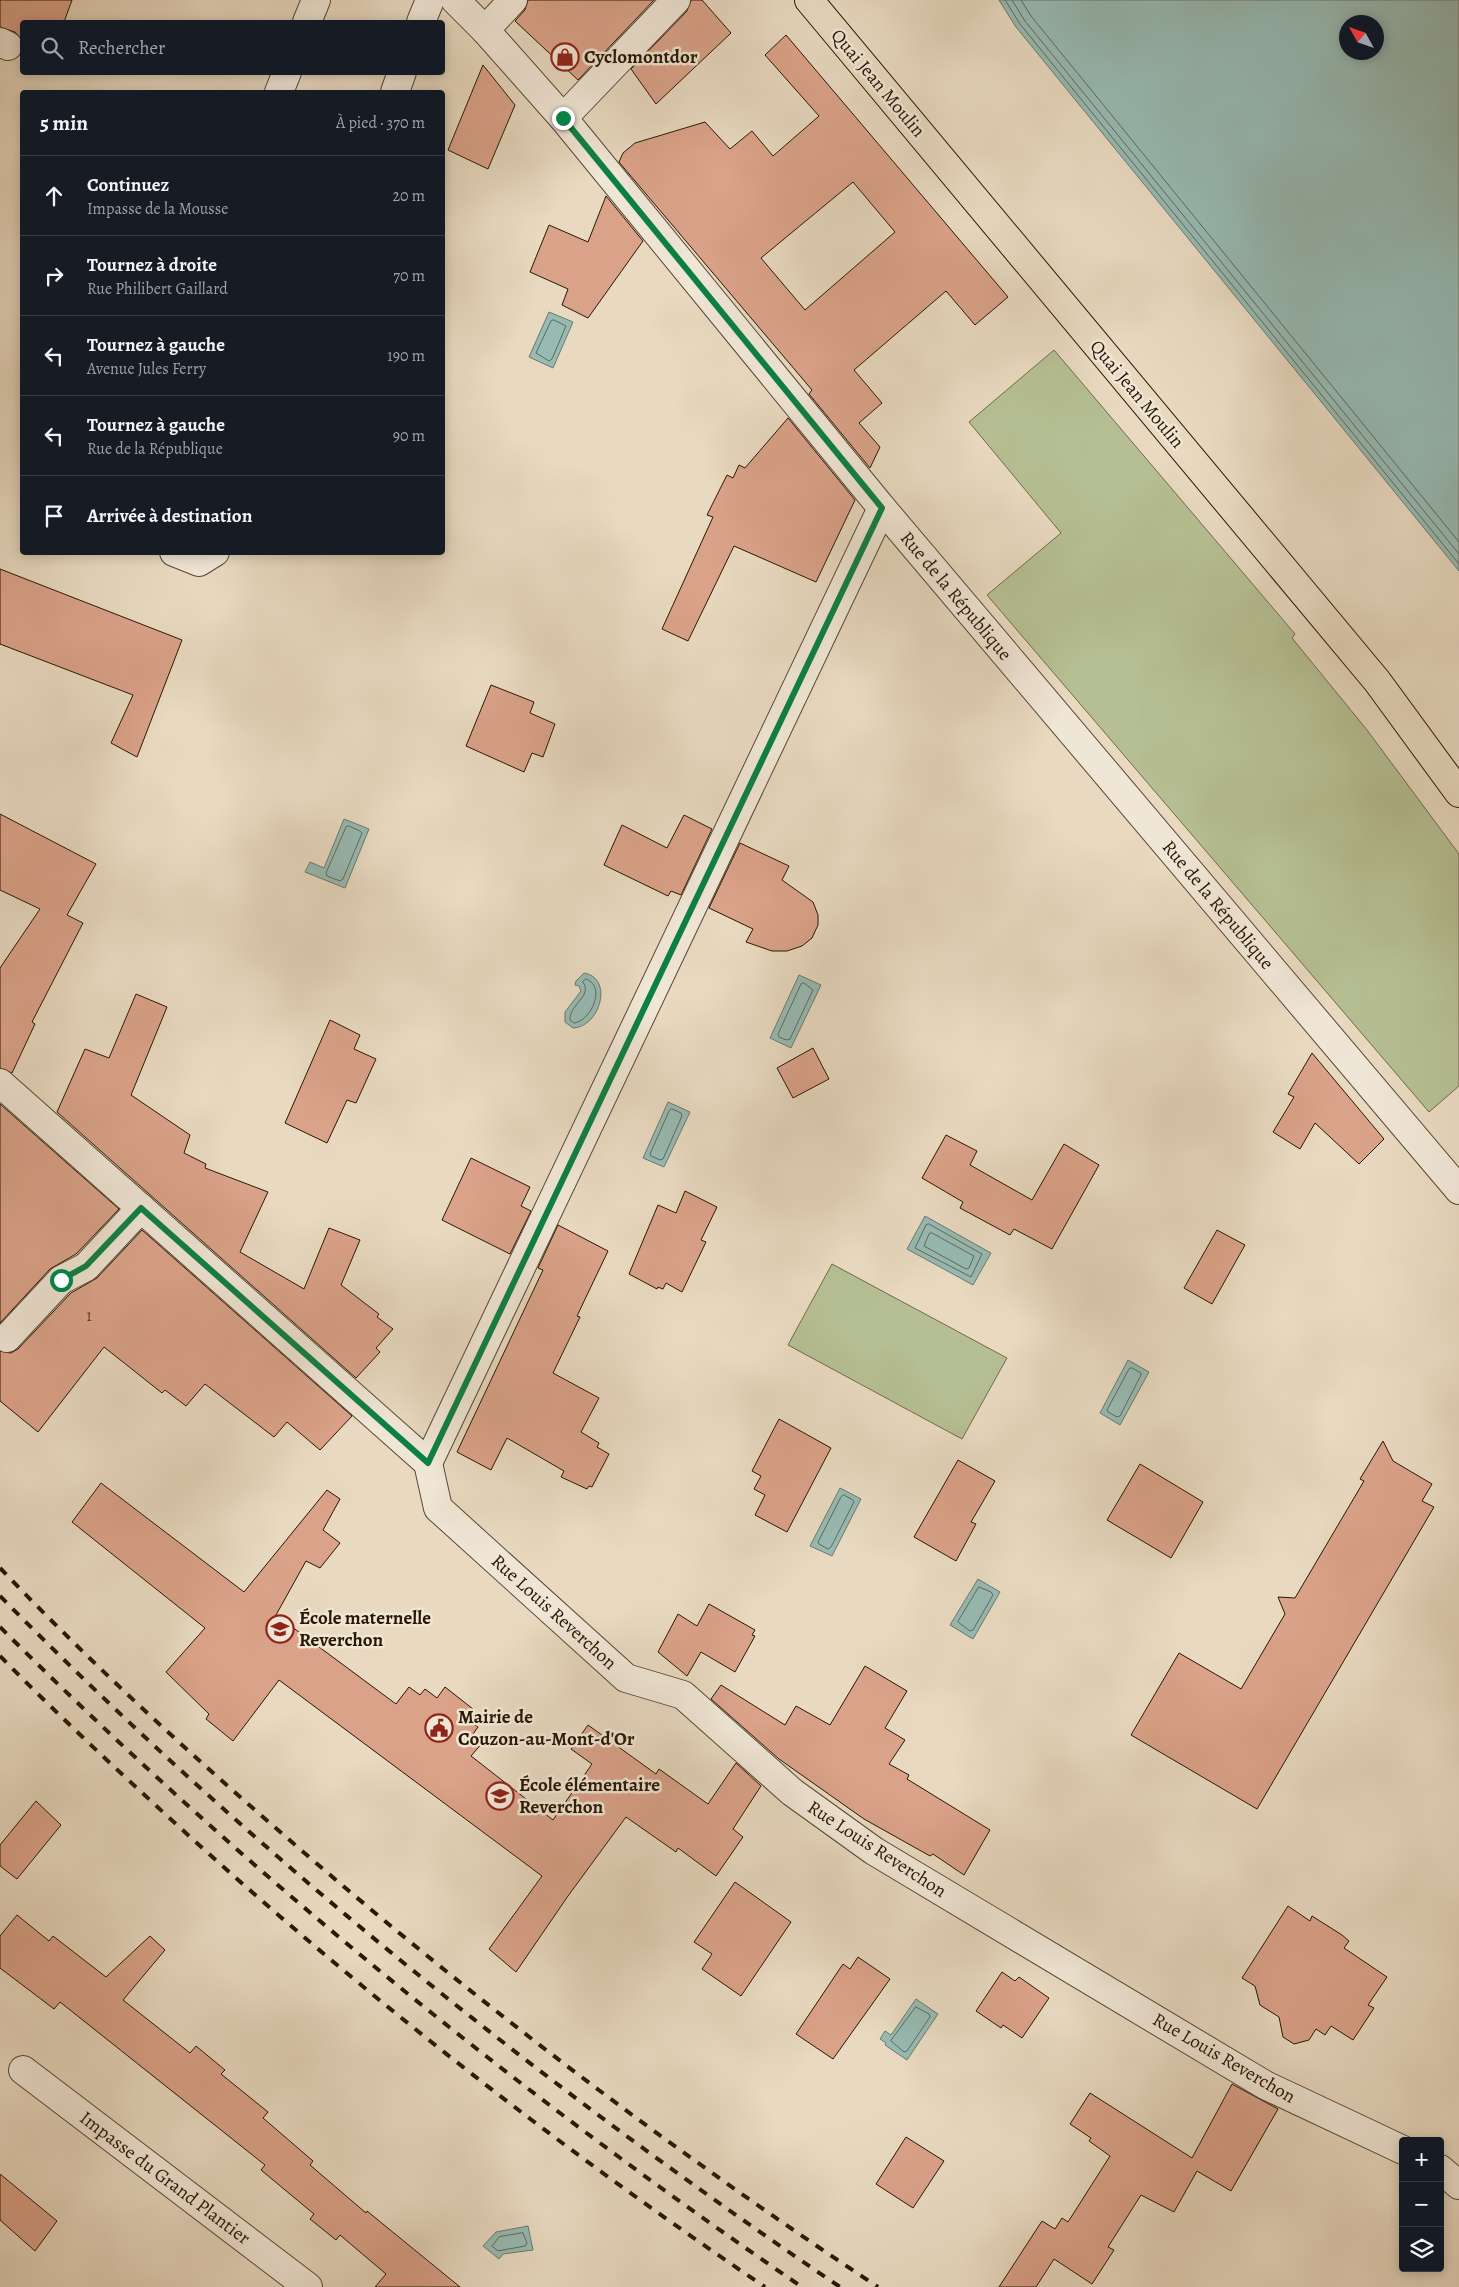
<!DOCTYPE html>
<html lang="fr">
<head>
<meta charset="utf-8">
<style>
	:root { --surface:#171b24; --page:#20242c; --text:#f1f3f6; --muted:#9ea1a6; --line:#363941 }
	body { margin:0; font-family:Alegreya,serif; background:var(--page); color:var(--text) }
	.controls { position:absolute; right:15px; bottom:15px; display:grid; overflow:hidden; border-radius:5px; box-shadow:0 2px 12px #0003 }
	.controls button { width:45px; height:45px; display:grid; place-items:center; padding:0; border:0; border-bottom:1px solid var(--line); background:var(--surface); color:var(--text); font:25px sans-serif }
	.compass { position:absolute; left:1339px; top:15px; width:45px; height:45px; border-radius:50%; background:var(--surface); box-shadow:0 2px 12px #0003; rotate:310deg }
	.stop { position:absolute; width:15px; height:15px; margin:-11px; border:4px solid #0b8043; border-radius:50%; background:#fff }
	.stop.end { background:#0b8043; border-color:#fff; box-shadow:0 1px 5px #0008 }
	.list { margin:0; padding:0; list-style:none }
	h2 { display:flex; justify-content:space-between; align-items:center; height:65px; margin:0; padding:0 20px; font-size:21px }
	h2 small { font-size:16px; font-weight:400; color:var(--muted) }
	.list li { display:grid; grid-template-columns:32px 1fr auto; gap:15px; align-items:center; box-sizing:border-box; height:80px; padding:0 20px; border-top:1px solid var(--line) }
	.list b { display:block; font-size:19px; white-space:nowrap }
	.list p { margin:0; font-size:16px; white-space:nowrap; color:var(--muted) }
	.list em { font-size:16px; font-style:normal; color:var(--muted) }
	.icon { flex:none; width:28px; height:28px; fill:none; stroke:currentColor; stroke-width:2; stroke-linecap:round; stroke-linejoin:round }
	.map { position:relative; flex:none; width:1459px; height:2287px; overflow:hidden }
	.search { position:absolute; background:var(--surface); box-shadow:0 2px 12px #0003; left:20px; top:20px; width:425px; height:55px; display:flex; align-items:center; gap:12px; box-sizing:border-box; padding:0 18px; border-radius:5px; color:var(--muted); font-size:19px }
	.panel { position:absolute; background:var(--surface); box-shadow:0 2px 12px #0003; left:20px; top:90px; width:425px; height:465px; border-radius:5px }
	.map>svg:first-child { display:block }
	.green { fill:#b5bf93; stroke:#6e6b4a }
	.water { fill:#97bab3; stroke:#6b796c; fill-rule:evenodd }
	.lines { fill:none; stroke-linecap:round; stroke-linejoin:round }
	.shore { stroke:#60685a; stroke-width:1 }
	.building { fill:#daa289; stroke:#281702; fill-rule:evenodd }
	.minor-casing { stroke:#584832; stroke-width:30 }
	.major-casing { stroke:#281702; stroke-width:30 }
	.minor { stroke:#f0e6d6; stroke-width:28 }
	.major { stroke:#e8d9c0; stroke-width:28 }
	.rail { stroke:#281702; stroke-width:4; stroke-dasharray:9 9; stroke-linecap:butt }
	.route { stroke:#0b8043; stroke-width:6 }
	.labels { text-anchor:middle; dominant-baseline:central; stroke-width:5; stroke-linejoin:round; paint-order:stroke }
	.number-label { font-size:16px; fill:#543a24 }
	.poi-label { font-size:19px; font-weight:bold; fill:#281702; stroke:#f0e6d6; text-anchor:start }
	.street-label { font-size:19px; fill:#281702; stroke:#f0e6d6 }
</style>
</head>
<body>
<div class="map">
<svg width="1459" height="2287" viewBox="0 0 1459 2287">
	<rect width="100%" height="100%" fill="#e8d9c0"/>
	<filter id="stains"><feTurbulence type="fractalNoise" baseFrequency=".004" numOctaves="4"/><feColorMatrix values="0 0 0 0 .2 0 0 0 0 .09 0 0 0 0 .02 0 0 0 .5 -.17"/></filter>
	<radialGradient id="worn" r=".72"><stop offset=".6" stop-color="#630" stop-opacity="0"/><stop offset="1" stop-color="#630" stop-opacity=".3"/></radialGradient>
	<g class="green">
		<polygon points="1054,350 1295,634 1292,638 1367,730 1459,854 1459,1086 1429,1112 987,595 1061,533 969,422"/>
		<polygon points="832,1264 1007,1358 962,1439 788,1345"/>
	</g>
	<g class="water">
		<path d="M999 0H1459V571L1016 27ZM1346 22H1376V52H1346Z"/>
		<polygon points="549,312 573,322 553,368 529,357"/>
		<polygon points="344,819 369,829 345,888 305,872 310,862 324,868"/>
		<path d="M584 973C614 978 600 1027 573 1028L565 1022V1012L581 991 579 986 575 985 576 981Z"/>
		<polygon points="799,975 821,985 791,1048 770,1038"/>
		<polygon points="668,1102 690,1112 664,1167 643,1158"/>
		<polygon points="925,1216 991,1253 973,1285 907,1249"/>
		<polygon points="1128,1360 1149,1372 1120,1425 1100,1413"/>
		<polygon points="840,1488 861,1499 832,1556 810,1546"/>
		<polygon points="978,1579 1000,1592 973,1639 950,1625"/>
		<polygon points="916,1999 938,2014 907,2060 885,2045 886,2043 880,2039 885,2031 891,2035"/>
		<polygon points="528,2226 533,2250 503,2254 499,2259 483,2246 496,2232"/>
	</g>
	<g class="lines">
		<g class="shore">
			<polyline points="1005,0 1020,24 1459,564"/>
			<polyline points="1012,0 1025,21 1459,554"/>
			<polyline points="1021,0 1031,16 1459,542"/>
			<polygon points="554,320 566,326 552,359 549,361 536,353 551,321"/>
			<polygon points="349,826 360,831 362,833 343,879 340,881 327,876 326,873 346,827"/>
			<path d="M586 979C607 986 591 1021 574 1023L570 1020C569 1004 593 997 583 982Z"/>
			<polygon points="804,983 813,990 790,1039 787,1040 779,1037 778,1034 801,984"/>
			<polygon points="672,1109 681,1113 682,1116 663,1159 660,1160 651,1156 650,1154 669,1111"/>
			<polygon points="929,1224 982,1254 971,1277 915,1248 926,1225"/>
			<polygon points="932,1233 974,1256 969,1268 966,1269 924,1246 929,1234"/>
			<polygon points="1132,1368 1141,1373 1141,1375 1120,1416 1117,1417 1108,1412 1107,1410 1129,1369"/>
			<polygon points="844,1495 853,1500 854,1502 831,1547 828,1549 819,1544 818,1542 841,1497"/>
			<polygon points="979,1587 991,1592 993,1595 973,1630 970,1631 958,1622"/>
			<polygon points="916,2007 929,2014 930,2017 907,2051 904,2052 891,2041"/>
			<polygon points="523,2233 527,2243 525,2246 498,2251 492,2246 499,2237"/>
		</g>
	</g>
	<g class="building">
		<polygon points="0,0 72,0 64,22 22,22 22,42 15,32 0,27"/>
		<polygon points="528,0 654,0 578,80 515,21 525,10"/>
		<polygon points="691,0 702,0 731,33 656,104 631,69 687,11"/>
		<path d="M786 35 1008 297 975 325 946 291 854 370 882 403 859 423 880 447 870 468 809 394 812 390 619 162 623 153 635 143 705 122 730 149 752 131 773 156 819 116 765 55ZM853 182 895 232 805 310 761 258Z"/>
		<polygon points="483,65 515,105 488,169 448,150"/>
		<polygon points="606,196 643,241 588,318 562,305 568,289 530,272 549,225 588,242"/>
		<polygon points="788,418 855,500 816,582 734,546 688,641 662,629 713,517 707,515 727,475 733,478 739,465 745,468"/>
		<polygon points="0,569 182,640 137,757 111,743 133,695 0,644"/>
		<polygon points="491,685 534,702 530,713 555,724 543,757 532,753 524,772 466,746"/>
		<polygon points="0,814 96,864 67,915 83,923 32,1022 35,1024 12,1073 0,1068 0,968 40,909 0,890"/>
		<polygon points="684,815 712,829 681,895 671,891 668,896 604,865 622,825 667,848"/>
		<polygon points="740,843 789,866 782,880 813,902 818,915 818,925 812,938 802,946 787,951 772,951 746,942 753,929 709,908"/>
		<polygon points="136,994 167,1007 131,1095 190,1135 184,1153 206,1164 205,1168 268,1192 240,1252 304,1289 329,1228 360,1240 341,1285 379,1314 377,1317 393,1329 376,1348 380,1352 356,1378 57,1112 85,1049 109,1058"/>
		<polygon points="330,1020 360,1035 354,1049 376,1059 356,1103 347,1100 327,1143 285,1123"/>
		<polygon points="813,1048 829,1079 793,1098 777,1068"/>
		<polygon points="1312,1053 1384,1139 1359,1164 1315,1123 1300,1149 1273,1132 1294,1097 1288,1094"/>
		<polygon points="0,1104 119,1209 76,1254 50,1269 0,1323"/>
		<polygon points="946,1135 977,1151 970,1165 1032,1200 1064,1144 1099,1165 1052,1249 1014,1229 1010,1235 960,1208 963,1202 922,1178"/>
		<polygon points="471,1158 530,1187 521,1206 531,1211 510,1254 442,1220"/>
		<polygon points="685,1191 717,1207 701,1240 706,1242 682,1292 666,1283 663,1289 658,1287 657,1289 629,1274 658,1205 676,1213"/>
		<polygon points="558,1225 608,1251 577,1316 580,1317 553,1373 599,1398 581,1432 599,1443 597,1447 609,1454 592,1487 589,1486 587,1489 561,1477 564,1471 507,1438 491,1470 457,1452 543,1270 538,1268"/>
		<polygon points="142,1230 352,1416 320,1450 287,1422 274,1437 205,1384 186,1406 165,1390 162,1393 104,1347 38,1432 0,1401 0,1351 11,1353 18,1349 71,1293 97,1278"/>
		<polygon points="1217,1230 1245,1245 1212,1304 1184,1288"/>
		<polygon points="779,1419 831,1448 787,1532 755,1515 765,1495 754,1489 761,1476 752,1471"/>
		<polygon points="1383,1441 1393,1461 1432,1484 1422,1501 1434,1507 1257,1809 1131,1735 1179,1653 1241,1689 1285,1614 1278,1597 1295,1598 1364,1481 1360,1479"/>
		<polygon points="958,1460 995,1481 971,1522 976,1524 956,1561 914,1537"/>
		<polygon points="1140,1464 1203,1502 1171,1558 1107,1520"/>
		<polygon points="101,1483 244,1592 327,1490 340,1499 323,1530 340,1543 320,1568 306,1561 276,1615 396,1704 409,1687 420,1695 425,1689 437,1698 445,1687 473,1709 465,1718 478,1727 473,1734 484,1741 471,1756 553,1820 592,1764 571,1749 588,1725 656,1774 659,1769 708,1804 736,1763 761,1786 733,1829 743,1837 716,1876 678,1848 676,1852 626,1817 568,1896 516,1972 489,1949 542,1876 279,1680 233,1741 206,1719 209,1714 166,1672 205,1628 72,1522"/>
		<polygon points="709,1604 755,1630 752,1635 755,1636 735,1672 701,1652 687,1676 658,1652 678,1614 697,1626"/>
		<polygon points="865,1666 907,1691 885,1728 905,1740 889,1764 909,1775 907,1779 990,1830 964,1875 933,1854 930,1856 864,1819 779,1759 711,1699 721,1685 785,1725 796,1706 830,1725"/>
		<polygon points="36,1801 61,1825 17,1879 0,1866 0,1845"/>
		<polygon points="735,1882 791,1922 741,1996 702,1969 712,1954 694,1942"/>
		<polygon points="1288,1906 1310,1921 1312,1916 1342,1935 1349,1941 1344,1948 1387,1977 1368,2005 1374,2008 1353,2040 1331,2026 1325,2035 1316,2029 1309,2040 1294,2044 1283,2037 1279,2017 1260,2005 1255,1986 1242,1978"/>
		<polygon points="17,1915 49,1941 53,1936 106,1977 150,1936 165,1950 123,2000 190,2053 196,2046 225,2070 221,2074 268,2112 263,2118 313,2161 310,2165 366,2213 367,2211 460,2287 375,2287 386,2274 340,2235 336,2240 310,2219 314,2214 261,2170 265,2165 60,2002 54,2009 0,1968 0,1936"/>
		<polygon points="858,1957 890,1979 833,2059 796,2034 843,1964 850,1969"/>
		<polygon points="1002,1972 1015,1981 1019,1977 1049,1998 1022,2038 1003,2025 1001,2028 976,2011"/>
		<polygon points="1232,2084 1278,2109 1231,2191 1197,2171 1174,2212 1141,2195 1108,2247 1114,2250 1092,2284 1054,2259 1036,2287 999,2287 1042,2221 1055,2229 1062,2218 1068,2222 1110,2156 1089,2141 1091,2138 1070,2124 1090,2093 1192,2158"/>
		<polygon points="906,2137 944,2161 913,2208 876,2184"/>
		<polygon points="0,2174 57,2221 35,2251 0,2220"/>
	</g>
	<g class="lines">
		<g class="minor-casing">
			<g id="minor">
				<polyline points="455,0 485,30 563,118 882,508 1459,1190"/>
				<polyline points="307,22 316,0"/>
				<polyline points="421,22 430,0"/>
				<polyline points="485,30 513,0"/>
				<polyline points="0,42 8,46"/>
				<polyline points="279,92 287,72"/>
				<polyline points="395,92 402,72"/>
				<polyline points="563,118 676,0"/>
				<polyline points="174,552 199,562 215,552"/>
				<polyline points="0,1083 428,1463"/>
				<polyline points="7,1338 61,1280 86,1267 141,1208"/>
				<polyline points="428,1463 438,1508 626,1678 683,1695 792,1792 874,1851 1265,2085 1403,2150"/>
				<polyline points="428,1463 882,508"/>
				<polyline points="23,2070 308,2287"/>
				<polyline points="1440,2169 1459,2185"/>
			</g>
		</g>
		<g class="major-casing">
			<polyline id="major" points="809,0 1377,681 1459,793"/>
		</g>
		<use href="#minor" class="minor"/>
		<use href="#major" class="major"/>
		<g class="rail">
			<path d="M0 1568C88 1660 182 1747 278 1830 468 1996 668 2148 878 2287"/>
			<path d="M0 1596C255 1855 539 2083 840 2287"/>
			<path d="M0 1627C245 1872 515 2091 802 2287"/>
			<path d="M0 1656C49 1706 100 1754 151 1801 343 1979 549 2141 765 2287"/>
		</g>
	</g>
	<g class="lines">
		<polyline class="route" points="61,1280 86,1266 141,1208 428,1463 882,508 563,118"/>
	</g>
	<defs>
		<g id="shop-ring" transform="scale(1.4375)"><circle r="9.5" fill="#f0e6d6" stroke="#8f2418" stroke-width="1.5"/><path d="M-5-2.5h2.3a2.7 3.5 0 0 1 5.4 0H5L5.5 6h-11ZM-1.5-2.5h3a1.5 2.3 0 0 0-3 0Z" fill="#8f2418"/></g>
		<g id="school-ring" transform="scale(1.4375)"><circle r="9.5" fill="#f0e6d6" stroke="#8f2418" stroke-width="1.5"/><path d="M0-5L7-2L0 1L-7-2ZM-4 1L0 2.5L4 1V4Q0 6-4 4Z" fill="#8f2418"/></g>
		<g id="civic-ring" transform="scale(1.4375)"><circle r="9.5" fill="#f0e6d6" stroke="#8f2418" stroke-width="1.5"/><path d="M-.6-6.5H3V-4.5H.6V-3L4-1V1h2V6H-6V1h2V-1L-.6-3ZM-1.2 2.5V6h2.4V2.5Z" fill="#8f2418"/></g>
	</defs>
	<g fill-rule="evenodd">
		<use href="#shop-ring" x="565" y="57"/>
		<use href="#school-ring" x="280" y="1629"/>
		<use href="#civic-ring" x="439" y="1728"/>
		<use href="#school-ring" x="500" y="1796"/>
	</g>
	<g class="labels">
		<g class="number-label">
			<text x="89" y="1316">1</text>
		</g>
		<g class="poi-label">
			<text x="584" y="57">Cyclomontdor</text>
			<text x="299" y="1618">École maternelle<tspan x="299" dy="22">Reverchon</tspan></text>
			<text x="458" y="1717">Mairie de<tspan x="458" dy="22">Couzon-au-Mont-d'Or</tspan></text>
			<text x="519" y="1785">École élémentaire<tspan x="519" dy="22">Reverchon</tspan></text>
		</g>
		<g class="street-label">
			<text transform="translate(878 83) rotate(50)">Quai Jean Moulin</text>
			<text transform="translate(1137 394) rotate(50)">Quai Jean Moulin</text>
			<text transform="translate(956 596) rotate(50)">Rue de la République</text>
			<text transform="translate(1218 905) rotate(50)">Rue de la République</text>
			<text transform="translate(554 1612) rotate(42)">Rue Louis Reverchon</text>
			<text transform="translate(877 1849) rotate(33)">Rue Louis Reverchon</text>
			<text transform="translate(1224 2058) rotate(30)">Rue Louis Reverchon</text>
			<text transform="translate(165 2178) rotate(37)">Impasse du Grand Plantier</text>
		</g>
	</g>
	<rect width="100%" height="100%" filter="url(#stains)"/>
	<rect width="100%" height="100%" fill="url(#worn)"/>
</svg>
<div class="controls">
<button>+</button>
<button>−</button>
<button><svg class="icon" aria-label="layers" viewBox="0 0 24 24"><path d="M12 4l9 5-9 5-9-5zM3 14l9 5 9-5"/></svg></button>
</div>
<svg class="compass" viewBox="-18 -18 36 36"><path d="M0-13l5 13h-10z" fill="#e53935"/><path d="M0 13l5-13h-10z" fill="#9ea1a6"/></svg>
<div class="stop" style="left:61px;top:1280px"></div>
<div class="stop end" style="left:563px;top:118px"></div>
<div class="search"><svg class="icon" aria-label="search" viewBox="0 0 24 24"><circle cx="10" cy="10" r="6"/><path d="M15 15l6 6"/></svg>Rechercher</div>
<section class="panel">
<h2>5 min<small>À pied · 370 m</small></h2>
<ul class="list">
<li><svg class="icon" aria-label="ahead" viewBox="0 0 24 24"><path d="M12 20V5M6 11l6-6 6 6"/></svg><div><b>Continuez</b><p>Impasse de la Mousse</p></div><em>20 m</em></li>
<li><svg class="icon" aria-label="right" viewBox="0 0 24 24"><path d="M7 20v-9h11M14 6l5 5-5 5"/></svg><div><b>Tournez à droite</b><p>Rue Philibert Gaillard</p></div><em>70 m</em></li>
<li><svg class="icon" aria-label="left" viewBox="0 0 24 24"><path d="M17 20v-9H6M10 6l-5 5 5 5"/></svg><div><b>Tournez à gauche</b><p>Avenue Jules Ferry</p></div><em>190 m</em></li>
<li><svg class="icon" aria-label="left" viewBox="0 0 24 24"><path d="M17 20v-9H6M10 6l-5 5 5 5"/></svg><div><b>Tournez à gauche</b><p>Rue de la République</p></div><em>90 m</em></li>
<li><svg class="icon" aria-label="arrive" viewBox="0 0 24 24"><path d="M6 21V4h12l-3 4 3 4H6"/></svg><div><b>Arrivée à destination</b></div></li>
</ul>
</section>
</div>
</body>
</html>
